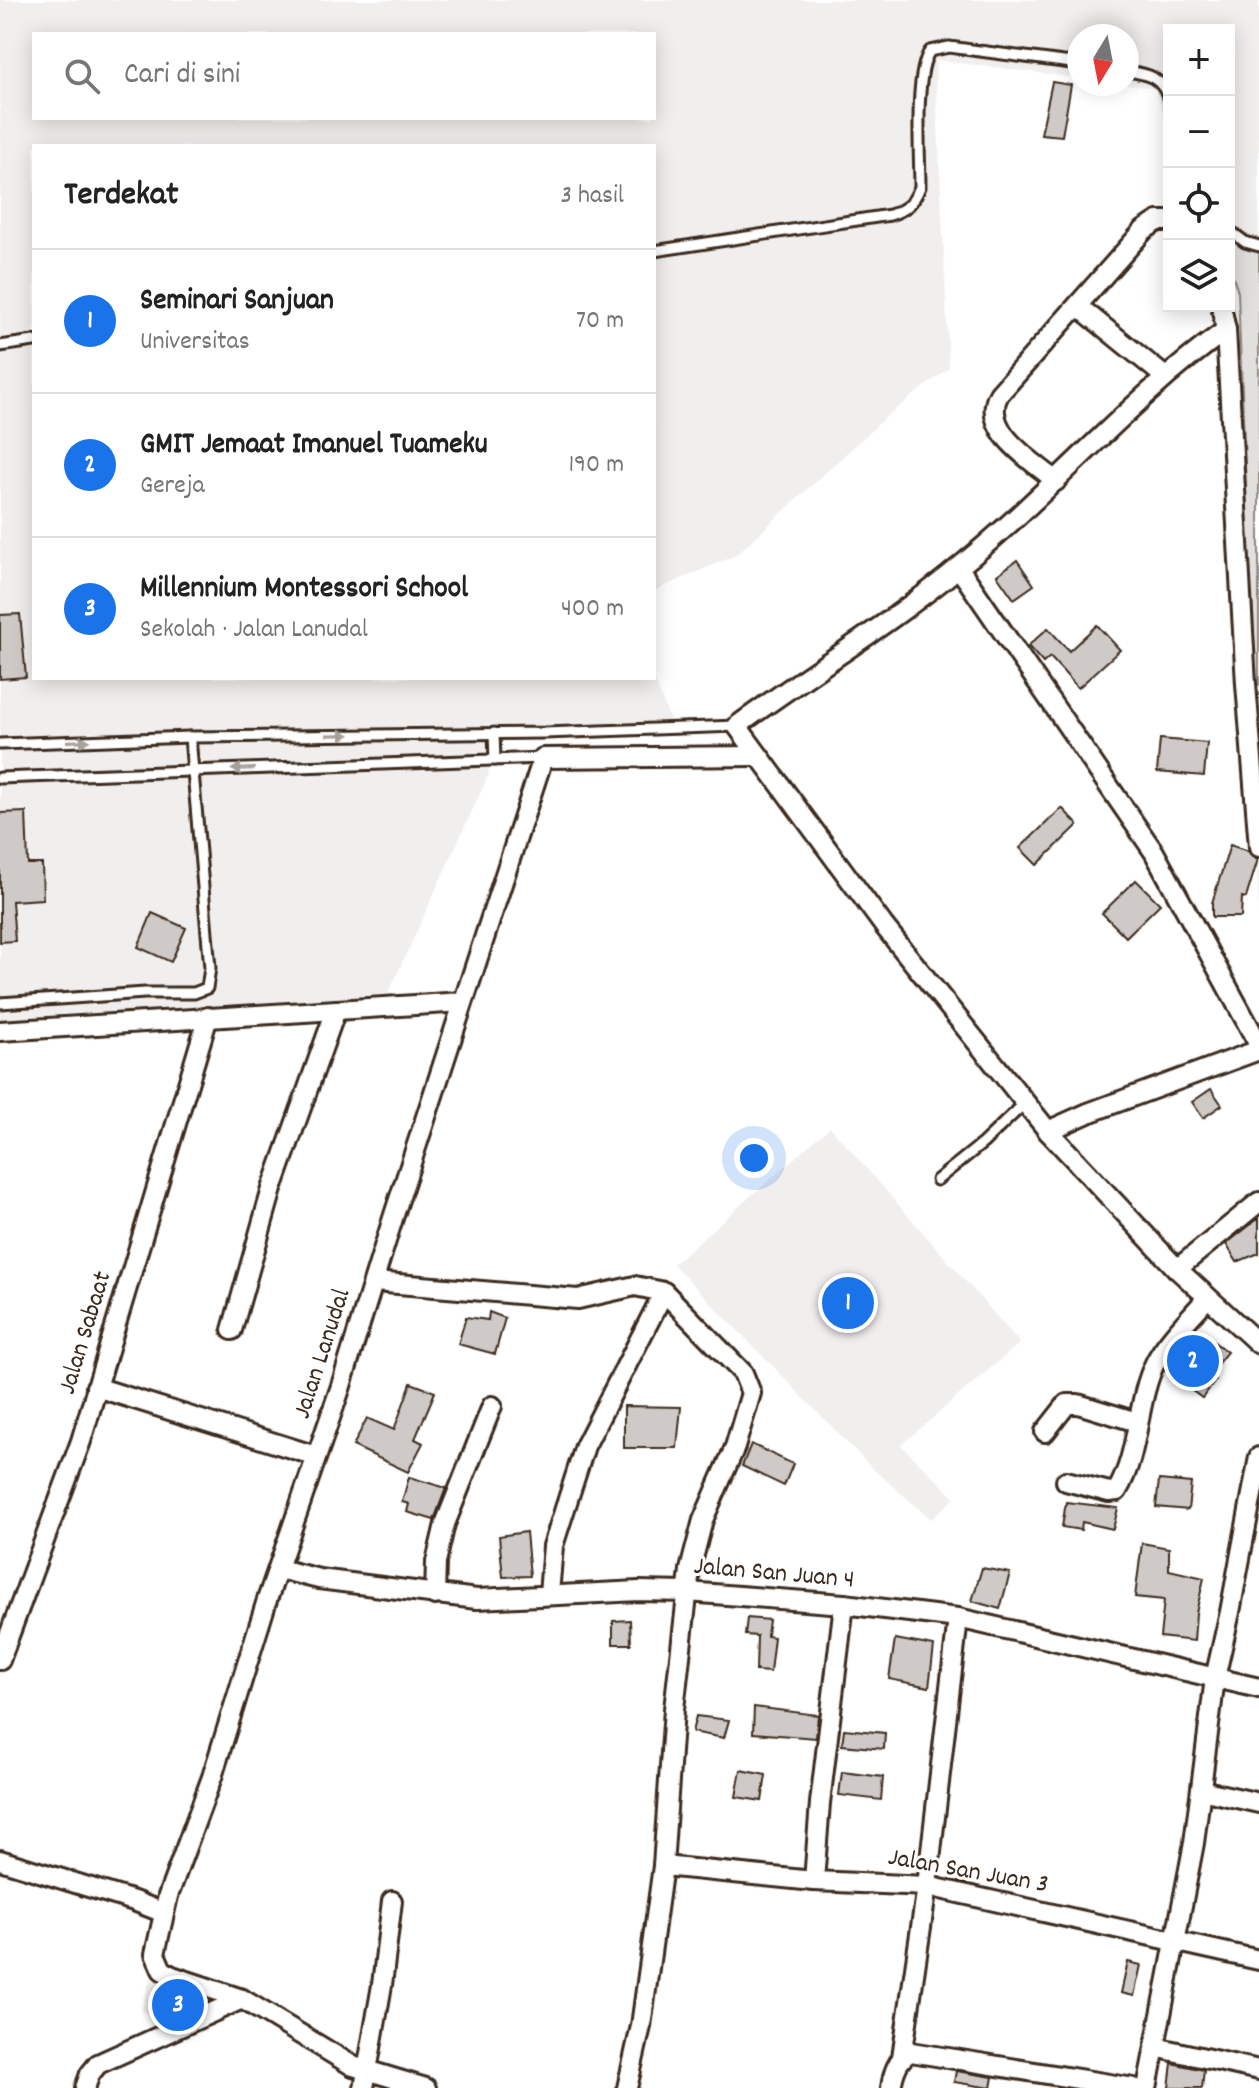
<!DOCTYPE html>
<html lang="id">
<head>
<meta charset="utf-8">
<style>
	:root { --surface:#fff; --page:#f6f6f6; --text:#222; --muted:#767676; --line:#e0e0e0; --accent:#1a73e8 }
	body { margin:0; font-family:Dekko,sans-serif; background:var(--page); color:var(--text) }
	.controls { position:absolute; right:24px; top:24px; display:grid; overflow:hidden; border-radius:0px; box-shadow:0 4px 20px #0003 }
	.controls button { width:72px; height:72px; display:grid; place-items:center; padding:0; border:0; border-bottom:2px solid var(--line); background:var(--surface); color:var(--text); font:40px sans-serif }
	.compass { position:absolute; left:1067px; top:24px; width:72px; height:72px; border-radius:50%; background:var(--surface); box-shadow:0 4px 20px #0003; rotate:190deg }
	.you { position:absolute; left:754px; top:1158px; width:28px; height:28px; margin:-20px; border:6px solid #fff; border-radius:50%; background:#1a73e8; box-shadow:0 0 0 12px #1a73e833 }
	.badge { display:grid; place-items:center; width:52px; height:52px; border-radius:50%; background:var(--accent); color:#fff; font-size:26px; font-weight:700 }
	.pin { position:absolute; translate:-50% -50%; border:4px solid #fff; box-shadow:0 2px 8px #0006 }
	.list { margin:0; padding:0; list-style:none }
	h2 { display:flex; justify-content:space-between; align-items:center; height:104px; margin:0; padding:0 32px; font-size:34px }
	h2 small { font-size:26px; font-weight:400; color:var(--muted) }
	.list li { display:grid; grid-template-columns:52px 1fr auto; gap:24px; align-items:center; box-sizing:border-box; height:144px; padding:0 32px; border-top:2px solid var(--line) }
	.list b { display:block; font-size:30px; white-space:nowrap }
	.list p { margin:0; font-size:26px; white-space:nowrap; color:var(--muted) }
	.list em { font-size:26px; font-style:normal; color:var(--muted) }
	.icon { flex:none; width:44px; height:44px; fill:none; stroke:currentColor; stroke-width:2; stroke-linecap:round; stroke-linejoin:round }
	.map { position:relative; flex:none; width:1259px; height:2088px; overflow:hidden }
	.search { position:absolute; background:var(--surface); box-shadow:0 4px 20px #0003; left:32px; top:32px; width:624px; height:88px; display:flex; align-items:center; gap:20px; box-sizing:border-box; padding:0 28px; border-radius:0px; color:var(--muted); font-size:30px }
	.panel { position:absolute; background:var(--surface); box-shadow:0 4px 20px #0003; left:32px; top:144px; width:624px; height:536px; border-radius:0px }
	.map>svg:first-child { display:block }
	.built { fill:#f1efee; fill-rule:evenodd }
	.green { fill:#e2e0de; stroke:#8e857e; stroke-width:2 }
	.building { fill:#cfcac7; stroke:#3b2a1e; stroke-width:2 }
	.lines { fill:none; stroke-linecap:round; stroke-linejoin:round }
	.service-casing { stroke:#3b2a1e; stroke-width:15 }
	.minor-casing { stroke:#3b2a1e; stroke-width:24 }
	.service { stroke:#fff; stroke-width:9 }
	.minor { stroke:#fff; stroke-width:18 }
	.oneway { fill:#a79f9a }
	.labels { text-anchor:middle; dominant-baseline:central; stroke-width:6; stroke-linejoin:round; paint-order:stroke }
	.street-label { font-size:26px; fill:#3b2a1e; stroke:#fff }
</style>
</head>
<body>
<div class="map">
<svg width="1259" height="2088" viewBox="0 0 1259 2088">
	<rect width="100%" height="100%" fill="#fff"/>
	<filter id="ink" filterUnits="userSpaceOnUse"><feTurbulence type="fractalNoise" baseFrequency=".0125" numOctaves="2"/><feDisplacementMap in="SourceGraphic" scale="16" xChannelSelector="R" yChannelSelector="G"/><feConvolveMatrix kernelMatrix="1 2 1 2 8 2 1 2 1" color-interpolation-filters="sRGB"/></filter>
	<g filter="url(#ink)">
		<g class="built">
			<path d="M0 0H1259V919L1251 693 1229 306V30H1169V130L1154 88 1124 84H1127V36H1079V78L935 60 949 368 888 415 736 555 654 591V146H34V678H654L671 723 489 726V774L388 994 0 1022ZM34 34H654V118H34Z"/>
			<polygon points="830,1127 1020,1343 901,1445 955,1498 931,1519 872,1468 673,1264"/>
			<polygon points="150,1979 214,2000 211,2009 181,2023 141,2011"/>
		</g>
		<polygon class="green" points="1229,237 1249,250 1259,251 1259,685 1254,686 1238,292 1229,265"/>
		<g class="building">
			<polygon points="1052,82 1071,85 1062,136 1041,134"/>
			<polygon points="1017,560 1034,585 1014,599 997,575"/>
			<polygon points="20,614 26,677 0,679 0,615"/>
			<polygon points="1097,625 1120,650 1078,688 1050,657 1043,663 1028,646 1048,628 1069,651"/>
			<polygon points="1160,739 1207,743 1204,776 1157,772"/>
			<polygon points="1062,808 1078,825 1037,865 1020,848"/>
			<polygon points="26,812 28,864 42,864 43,899 12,901 15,941 0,942 0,813"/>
			<polygon points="1230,845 1248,851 1253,857 1258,859 1246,898 1242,897 1241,917 1212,917 1212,903"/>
			<polygon points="1136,880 1160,904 1126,937 1102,913"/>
			<polygon points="152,913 186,928 171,962 138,947"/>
			<polygon points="1211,1089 1222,1105 1203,1118 1192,1102"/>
			<polygon points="1259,1218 1259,1253 1237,1262 1226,1244"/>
			<polygon points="489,1312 505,1318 495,1354 458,1344 466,1317 488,1320"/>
			<polygon points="1198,1330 1227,1352 1209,1374 1216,1380 1202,1398 1165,1371 1176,1352 1180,1354"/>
			<polygon points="411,1383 435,1392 415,1439 423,1443 408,1472 353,1446 367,1418 394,1430"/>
			<polygon points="624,1406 681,1407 677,1448 624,1448"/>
			<polygon points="751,1444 793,1464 784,1486 742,1466"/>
			<polygon points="409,1477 446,1488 434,1520 407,1512 409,1504 402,1502"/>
			<polygon points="1159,1480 1191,1483 1188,1510 1156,1507"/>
			<polygon points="1066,1502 1118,1508 1113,1529 1082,1522 1081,1530 1062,1527"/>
			<polygon points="526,1532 530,1576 503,1577 499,1536"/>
			<polygon points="1142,1543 1169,1548 1169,1570 1204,1578 1196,1613 1194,1641 1160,1637 1164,1600 1135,1597"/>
			<polygon points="982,1568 1010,1573 1000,1609 972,1601"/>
			<polygon points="747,1618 769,1620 767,1636 774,1637 770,1672 756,1671 757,1636 745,1635"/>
			<polygon points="630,1620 631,1644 613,1644 613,1621"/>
			<polygon points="895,1639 934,1646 929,1687 889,1679"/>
			<polygon points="754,1707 818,1715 816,1738 753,1733"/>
			<polygon points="696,1716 729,1720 724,1738 692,1732"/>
			<polygon points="844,1729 885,1733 884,1749 842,1745"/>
			<polygon points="741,1770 766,1775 762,1801 736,1797"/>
			<polygon points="842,1772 883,1777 881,1800 839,1795"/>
			<polygon points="1128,1962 1141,1965 1134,1996 1121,1993"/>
			<polygon points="1172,2063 1204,2070 1202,2088 1169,2088"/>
			<polygon points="956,2071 993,2077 991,2088 954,2082"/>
		</g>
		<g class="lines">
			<g class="service-casing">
				<g id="service">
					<path d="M1127 71C1149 74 1160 77 1169 98"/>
					<polyline points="1229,230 1245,242 1259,246"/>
					<path d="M654 251 890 215C907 209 913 204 920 187 920 157 914 72 930 51L949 47 1079 64"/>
					<polyline points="0,346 34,341"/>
					<polyline points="494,733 495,760"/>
					<polyline points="0,744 190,737 544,733 737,726"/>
					<polyline points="0,778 543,758"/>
					<polyline points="0,1003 145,993 194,993 207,988 210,968 190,737"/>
					<polyline points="937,1180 983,1143 1026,1102"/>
				</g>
			</g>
			<g class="minor-casing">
				<g id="minor">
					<polyline points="1221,306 1226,330"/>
					<polyline points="1079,307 1164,376"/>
					<path d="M1056 481C1033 461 979 430 999 394L1144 230 1158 221H1169"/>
					<polyline points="959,568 1154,852 1259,1045"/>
					<path d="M1259 847 1246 684 1226 330C1129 399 1052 492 959 567 889 625 810 672 737 726L884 926 1048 1131 1177 1269 1259 1202"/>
					<polyline points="0,1031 463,1002"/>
					<polyline points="1048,1131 1088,1113 1259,1050"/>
					<polyline points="1177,1269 1259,1344"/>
					<polyline points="374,1282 578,1299 635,1286 664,1292 743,1373 751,1393 735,1447 703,1520 690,1570 674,1709 663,1866 641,2026 627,2088"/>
					<polyline points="232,1330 272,1189 336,1010"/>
					<polyline points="96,1387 316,1456"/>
					<polyline points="1045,1432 1067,1404 1078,1404 1137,1422"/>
					<path d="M1066 1481 1109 1492 1117 1491C1140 1452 1136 1401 1156 1361 1167 1340 1192 1316 1207 1298"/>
					<polyline points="279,1569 319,1579 477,1599 639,1591 687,1592 844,1604 958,1618 1259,1688"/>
					<polyline points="549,1594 553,1546 585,1446 664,1292"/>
					<polyline points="435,1595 436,1562 445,1524 492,1406"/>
					<polyline points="0,1660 81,1441 208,1017"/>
					<polyline points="1201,1790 1259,1803"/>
					<polyline points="0,1860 134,1901 164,1913"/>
					<polyline points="663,1866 814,1881 927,1886 1259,1960"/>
					<polyline points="814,1881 820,1803 844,1604"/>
					<polyline points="1155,2047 1259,2070"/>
					<polyline points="902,2057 927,1886 958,1618"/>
					<polyline points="85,2088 90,2074 98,2064 242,1999"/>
					<polyline points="364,2088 382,1985 392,1901"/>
					<polyline points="426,2088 353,2066 242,1999 172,1976 162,1970 155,1954 168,1896 212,1777 267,1600 340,1389 394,1215 543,758 758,756"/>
					<path d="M891 2088C893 2074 897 2058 911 2052L1134 2088"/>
					<polyline points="1147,2088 1194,1843 1215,1678 1230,1612 1259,1457"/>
				</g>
			</g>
			<use href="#service" class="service"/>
			<use href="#minor" class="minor"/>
		</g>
		<defs><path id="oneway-solid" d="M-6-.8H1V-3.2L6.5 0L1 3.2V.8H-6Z" transform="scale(2)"/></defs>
		<g class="oneway">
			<use href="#oneway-solid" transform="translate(338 735) rotate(-1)"/>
			<use href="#oneway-solid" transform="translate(78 741) rotate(-2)"/>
			<use href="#oneway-solid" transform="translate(243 769) rotate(178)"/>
		</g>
	</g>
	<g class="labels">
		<g class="street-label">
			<text transform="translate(86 1333) rotate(-73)">Jalan Sabaat</text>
			<text transform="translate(323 1354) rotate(-72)">Jalan Lanudal</text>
			<text transform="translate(774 1574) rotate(5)">Jalan San Juan 4</text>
			<text transform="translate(968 1872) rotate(10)">Jalan San Juan 3</text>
		</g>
	</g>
</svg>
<div class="controls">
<button>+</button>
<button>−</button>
<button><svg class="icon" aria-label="locate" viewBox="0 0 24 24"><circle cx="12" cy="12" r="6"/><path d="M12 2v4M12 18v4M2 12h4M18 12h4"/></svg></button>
<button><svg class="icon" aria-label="layers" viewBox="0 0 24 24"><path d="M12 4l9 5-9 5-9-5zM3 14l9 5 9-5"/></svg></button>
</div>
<svg class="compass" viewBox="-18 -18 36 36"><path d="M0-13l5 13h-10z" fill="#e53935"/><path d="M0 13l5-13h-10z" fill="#767676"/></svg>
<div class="you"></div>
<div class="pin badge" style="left:848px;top:1303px">1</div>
<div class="pin badge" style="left:1193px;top:1361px">2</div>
<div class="pin badge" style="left:178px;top:2005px">3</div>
<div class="search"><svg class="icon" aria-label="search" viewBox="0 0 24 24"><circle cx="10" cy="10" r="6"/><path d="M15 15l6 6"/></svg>Cari di sini</div>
<section class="panel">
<h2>Terdekat<small>3 hasil</small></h2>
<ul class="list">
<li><span class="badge">1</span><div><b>Seminari Sanjuan</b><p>Universitas</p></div><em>70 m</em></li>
<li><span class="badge">2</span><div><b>GMIT Jemaat Imanuel Tuameku</b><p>Gereja</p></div><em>190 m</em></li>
<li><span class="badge">3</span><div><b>Millennium Montessori School</b><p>Sekolah · Jalan Lanudal</p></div><em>400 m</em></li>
</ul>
</section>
</div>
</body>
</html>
